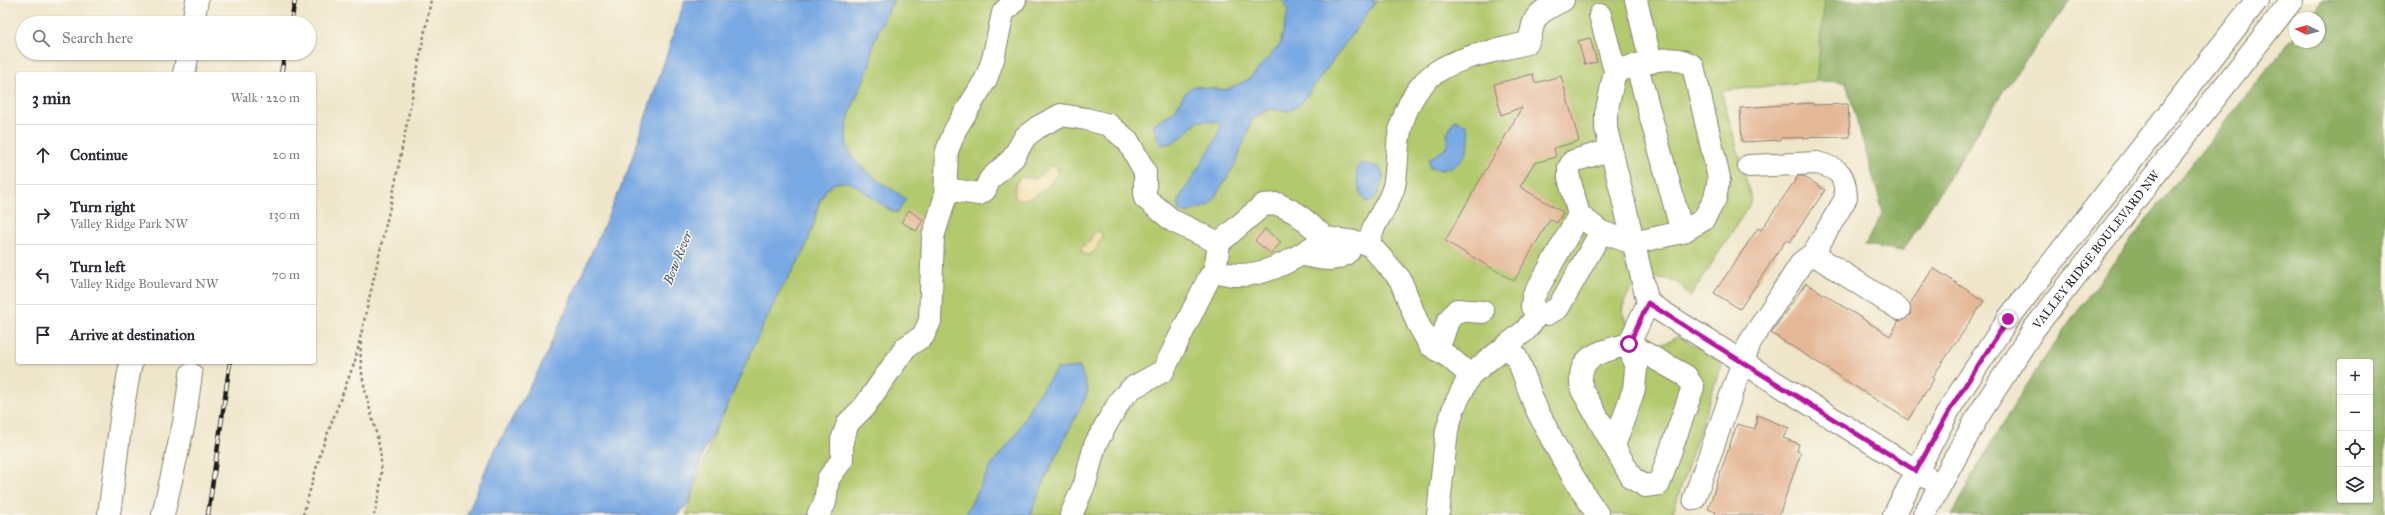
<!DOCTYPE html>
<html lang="en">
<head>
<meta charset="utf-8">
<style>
	:root { --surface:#fff; --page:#f2f2f3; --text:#2b2b33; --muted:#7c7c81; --line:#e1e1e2 }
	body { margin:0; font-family:"IM FELL Great Primer",serif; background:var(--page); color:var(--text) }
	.controls { position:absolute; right:12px; bottom:12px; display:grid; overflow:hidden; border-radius:4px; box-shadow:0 1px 3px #0004 }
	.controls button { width:36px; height:36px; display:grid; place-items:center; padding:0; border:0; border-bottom:1px solid var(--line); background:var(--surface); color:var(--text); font:20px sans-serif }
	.compass { position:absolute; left:2289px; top:12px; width:36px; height:36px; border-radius:50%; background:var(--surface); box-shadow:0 1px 3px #0004; rotate:276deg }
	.stop { position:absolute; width:12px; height:12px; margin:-9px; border:3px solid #b5179e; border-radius:50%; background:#fff }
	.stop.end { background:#b5179e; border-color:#fff; box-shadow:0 1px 4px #0008 }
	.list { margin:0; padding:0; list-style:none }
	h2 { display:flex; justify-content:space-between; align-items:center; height:52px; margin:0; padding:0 16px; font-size:17px }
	h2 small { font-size:13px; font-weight:400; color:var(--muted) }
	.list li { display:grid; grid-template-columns:26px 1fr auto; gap:12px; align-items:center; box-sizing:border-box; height:60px; padding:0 16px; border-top:1px solid var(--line) }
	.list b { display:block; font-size:15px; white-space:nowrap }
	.list p { margin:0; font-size:13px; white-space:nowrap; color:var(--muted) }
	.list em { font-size:13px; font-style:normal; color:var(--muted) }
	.icon { flex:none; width:22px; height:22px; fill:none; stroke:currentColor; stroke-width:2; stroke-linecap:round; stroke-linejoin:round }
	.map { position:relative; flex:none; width:2385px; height:515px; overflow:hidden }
	.search { position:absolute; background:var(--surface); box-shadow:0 1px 3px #0004; left:16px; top:16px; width:300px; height:44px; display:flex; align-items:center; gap:10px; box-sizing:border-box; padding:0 14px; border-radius:22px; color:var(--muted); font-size:15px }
	.panel { position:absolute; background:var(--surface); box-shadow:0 1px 3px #0004; left:16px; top:72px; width:300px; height:292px; border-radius:4px }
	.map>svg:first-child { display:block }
	.green { fill:#b2c96e; stroke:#677245 }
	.forest { fill:#8dad61; stroke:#54643e; fill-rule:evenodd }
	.sand { fill:#eeda9e; stroke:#857b5d }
	.water { fill:#79a9e3; stroke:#4a6280 }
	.building { fill:#e4b897 }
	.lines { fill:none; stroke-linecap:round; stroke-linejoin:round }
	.minor-casing { stroke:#868173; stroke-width:24 }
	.path { stroke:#868173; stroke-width:2.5; stroke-dasharray:3 3; stroke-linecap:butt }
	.minor { stroke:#fff; stroke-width:22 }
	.rail-casing { stroke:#1c1c1c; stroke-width:4.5 }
	.rail { stroke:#fbf7ec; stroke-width:3; stroke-dasharray:9; stroke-linecap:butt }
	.route { stroke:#b5179e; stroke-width:5 }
	.labels { text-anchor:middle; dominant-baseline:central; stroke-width:3; stroke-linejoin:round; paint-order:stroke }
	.street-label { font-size:12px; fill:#1c1c1c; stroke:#fbf7ec }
	.water-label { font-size:13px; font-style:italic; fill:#41546c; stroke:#fbf7ec }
</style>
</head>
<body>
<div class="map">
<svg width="2385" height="515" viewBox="0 0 2385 515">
	<rect width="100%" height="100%" fill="#fbf7ec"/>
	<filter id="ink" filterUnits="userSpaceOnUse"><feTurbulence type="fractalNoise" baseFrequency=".025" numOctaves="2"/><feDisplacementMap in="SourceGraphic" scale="8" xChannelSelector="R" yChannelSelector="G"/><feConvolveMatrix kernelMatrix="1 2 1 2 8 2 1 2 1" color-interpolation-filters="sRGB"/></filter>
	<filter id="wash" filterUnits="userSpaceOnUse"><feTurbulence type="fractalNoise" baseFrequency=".012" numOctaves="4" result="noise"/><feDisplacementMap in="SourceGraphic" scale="16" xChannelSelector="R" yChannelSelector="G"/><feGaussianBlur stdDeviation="0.9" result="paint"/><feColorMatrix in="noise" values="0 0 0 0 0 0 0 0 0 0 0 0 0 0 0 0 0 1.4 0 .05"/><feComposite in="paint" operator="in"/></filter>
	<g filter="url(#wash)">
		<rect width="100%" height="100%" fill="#efe6ca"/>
		<path class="green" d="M875 0H1835L1816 81 1721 91 1752 201 1690 297C1679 282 1675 279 1657 278 1638 277 1619 297 1624 317 1628 329 1642 343 1656 344 1664 345 1672 340 1678 336L1722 362 1672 515H686L704 461Z"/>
		<g class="forest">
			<polygon points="1825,0 2070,0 2004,90 1903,251 1865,245 1883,212 1846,82 1816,81"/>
			<path d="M2322 0H2385V515H1952C2040 338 2173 189 2295 35V42H2319V18H2308ZM2340 362H2370V500H2340Z"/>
		</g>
		<g class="sand">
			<path d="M1050 166H1054L1058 168V173C1052 185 1030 205 1015 198V186L1020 177 1037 179Z"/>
			<path d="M1096 231 1101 232 1102 238C1098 243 1096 252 1089 255L1083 254 1081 248 1090 241 1093 234Z"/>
		</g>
		<g class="water">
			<path d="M685 0H894C886 16 876 33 872 50 871 56 871 63 869 68 861 88 842 121 847 144 853 169 887 185 906 199L898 212H893L850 182 835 183 826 190 818 205 814 224 803 254 779 293 754 345 726 409 704 451 689 503 678 515H467L490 459 543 362 627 173Z"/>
			<path d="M1283 0H1377L1301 104 1288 111 1269 109 1252 120 1236 163 1210 205 1186 213 1179 212V199L1214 143 1221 126 1217 122 1198 121C1187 132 1177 145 1160 145L1153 124 1175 111 1184 94 1193 86 1226 90 1249 79 1280 45 1288 11Z"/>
			<path d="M1454 120 1466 124C1477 149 1458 176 1430 168L1429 159 1445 149 1448 142 1447 134Z"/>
			<path d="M1361 163 1379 167 1384 175 1378 194 1370 202 1365 201C1359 193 1355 178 1357 167Z"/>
			<polygon points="1080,367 1088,392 1043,483 1031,515 965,515 992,464 1016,435 1034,400 1057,369"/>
		</g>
		<g id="blocks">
			<g class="building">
				<polygon points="1590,38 1597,62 1585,65 1578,41"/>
				<polygon points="1533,74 1535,83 1561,76 1579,141 1554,148 1556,157 1534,163 1520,187 1563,212 1557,223 1550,219 1514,281 1445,241 1522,107 1501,115 1494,84"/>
				<polygon points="1813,103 1813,105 1848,104 1850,137 1780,138 1780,140 1742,142 1740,108"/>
				<polygon points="1798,176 1803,176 1825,190 1790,242 1786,240 1740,309 1714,293 1758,228 1761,230"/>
				<polygon points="909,210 923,220 916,231 901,222"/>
				<polygon points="1265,229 1281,242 1271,254 1255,241"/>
				<polygon points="1933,268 1984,301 1932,378 1934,379 1908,420 1771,333 1806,283 1890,336 1899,321 1910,315 1910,304"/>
				<polygon points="1757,415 1789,428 1783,438 1799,444 1797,451 1801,453 1779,515 1715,515 1716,512 1708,509 1737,424 1755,429"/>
			</g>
		</g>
	</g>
	<g filter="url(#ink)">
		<use href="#blocks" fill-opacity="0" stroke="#868173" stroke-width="1"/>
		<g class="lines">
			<g class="minor-casing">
				<g id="minor">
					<polyline points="1636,0 1651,62"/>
					<path d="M1600 15 1615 71 1606 114V128L1648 303 1629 344C1601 352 1575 354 1582 390L1632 478 1645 486 1659 484 1693 387 1686 376 1629 344"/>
					<polyline points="193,23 197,0"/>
					<polyline points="1637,66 1682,232"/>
					<polyline points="184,74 188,53"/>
					<path d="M1611 150 1573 161 1569 168V178L1579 215 1601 232 1633 243 1682 232 1703 220 1715 199 1719 178 1693 66C1672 51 1639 65 1615 71"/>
					<polyline points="946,189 979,194 985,190 990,179 1013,158 1025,137 1038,127 1061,115 1086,119 1109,125 1128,141 1145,172 1145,198 1173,221 1219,243"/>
					<polyline points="1579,215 1533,297 1532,307 1538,314 1547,314 1558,308 1601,232"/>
					<path d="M1326 238C1298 258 1256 284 1220 272L1216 264 1219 243 1263 205 1278 204 1296 213 1326 238 1369 244 1400 279 1418 324 1430 345 1449 357 1470 375"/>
					<path d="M1369 244C1372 221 1389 207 1394 186 1398 168 1396 149 1400 131 1417 59 1465 59 1527 43 1532 36 1531 30 1534 22 1538 11 1553 6 1563 0"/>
					<polyline points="1813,254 1899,309"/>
					<path d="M1303 255C1319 258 1336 264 1349 251L1351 242"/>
					<polyline points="1648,303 1928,478"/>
					<path d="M1508 345C1525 366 1526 389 1538 412 1555 447 1575 482 1598 515"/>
					<polyline points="1438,350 1448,321 1457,310 1483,312"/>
					<polyline points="1614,446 1634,389 1636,369 1629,344"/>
					<path d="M1694 499 1750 342 1802 262 1813 254 1846 198C1845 174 1840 169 1817 163L1749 166"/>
					<polyline points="109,515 122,411 131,362"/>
					<polyline points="163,515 184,423 191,374"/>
					<polyline points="818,515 825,503 828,479 842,460 842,440 848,423 864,407 906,347 923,336 930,321 933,237 945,198 947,151 955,130 986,79 993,59 1003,13 1015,0"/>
					<polyline points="1071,515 1085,483 1095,445 1107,423 1121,399 1132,388 1163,371 1209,278 1217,266"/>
					<polyline points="1438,515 1447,430 1454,407 1470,375 1526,330 1538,314"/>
					<polyline points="1894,515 1951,406 2008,319 2257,0"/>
					<path id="s1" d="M1924 515 1978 416 2034 329 2292 0"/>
				</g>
			</g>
			<g class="path">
				<path d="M361 342C358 383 373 412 380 451 383 472 380 495 374 515"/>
				<polyline points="303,515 322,448 355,361 394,189 431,0"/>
			</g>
			<use href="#minor" class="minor"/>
			<g class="rail-casing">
				<g id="rail">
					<polyline points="291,23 295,0"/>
					<polyline points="281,74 285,53"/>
					<polyline points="208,515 230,362"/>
				</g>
			</g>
			<use href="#rail" class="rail"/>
		</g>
	</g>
	<g class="lines" filter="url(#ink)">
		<polyline class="route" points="1629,344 1648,303 1916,471 1952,406 2008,319"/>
	</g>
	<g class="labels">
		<g class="street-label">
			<text stroke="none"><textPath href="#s1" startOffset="317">VALLEY RIDGE BOULEVARD NW</textPath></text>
		</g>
		<g class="water-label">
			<text transform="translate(678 258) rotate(-68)">Bow River</text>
		</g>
	</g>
</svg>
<div class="controls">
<button>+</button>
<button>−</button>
<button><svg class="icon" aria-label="locate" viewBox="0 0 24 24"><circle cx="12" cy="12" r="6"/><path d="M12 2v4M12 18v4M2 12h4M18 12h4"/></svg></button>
<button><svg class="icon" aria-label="layers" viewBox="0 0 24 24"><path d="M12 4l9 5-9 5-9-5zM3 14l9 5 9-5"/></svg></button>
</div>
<svg class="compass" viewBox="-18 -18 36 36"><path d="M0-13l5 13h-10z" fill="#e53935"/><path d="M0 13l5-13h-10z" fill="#7c7c81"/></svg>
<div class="stop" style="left:1629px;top:344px"></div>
<div class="stop end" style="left:2008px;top:319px"></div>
<div class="search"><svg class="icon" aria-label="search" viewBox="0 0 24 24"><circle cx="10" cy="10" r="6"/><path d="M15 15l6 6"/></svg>Search here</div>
<section class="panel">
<h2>3 min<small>Walk · 220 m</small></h2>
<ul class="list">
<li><svg class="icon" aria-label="ahead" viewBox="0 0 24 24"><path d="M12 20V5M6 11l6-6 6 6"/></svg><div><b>Continue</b></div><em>20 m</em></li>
<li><svg class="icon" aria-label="right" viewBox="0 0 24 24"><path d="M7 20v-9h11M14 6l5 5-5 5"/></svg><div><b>Turn right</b><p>Valley Ridge Park NW</p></div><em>130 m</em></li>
<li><svg class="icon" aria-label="left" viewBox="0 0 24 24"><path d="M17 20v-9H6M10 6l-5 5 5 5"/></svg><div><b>Turn left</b><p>Valley Ridge Boulevard NW</p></div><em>70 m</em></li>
<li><svg class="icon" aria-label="arrive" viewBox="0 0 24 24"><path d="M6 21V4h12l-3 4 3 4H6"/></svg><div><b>Arrive at destination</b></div></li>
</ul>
</section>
</div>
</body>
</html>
